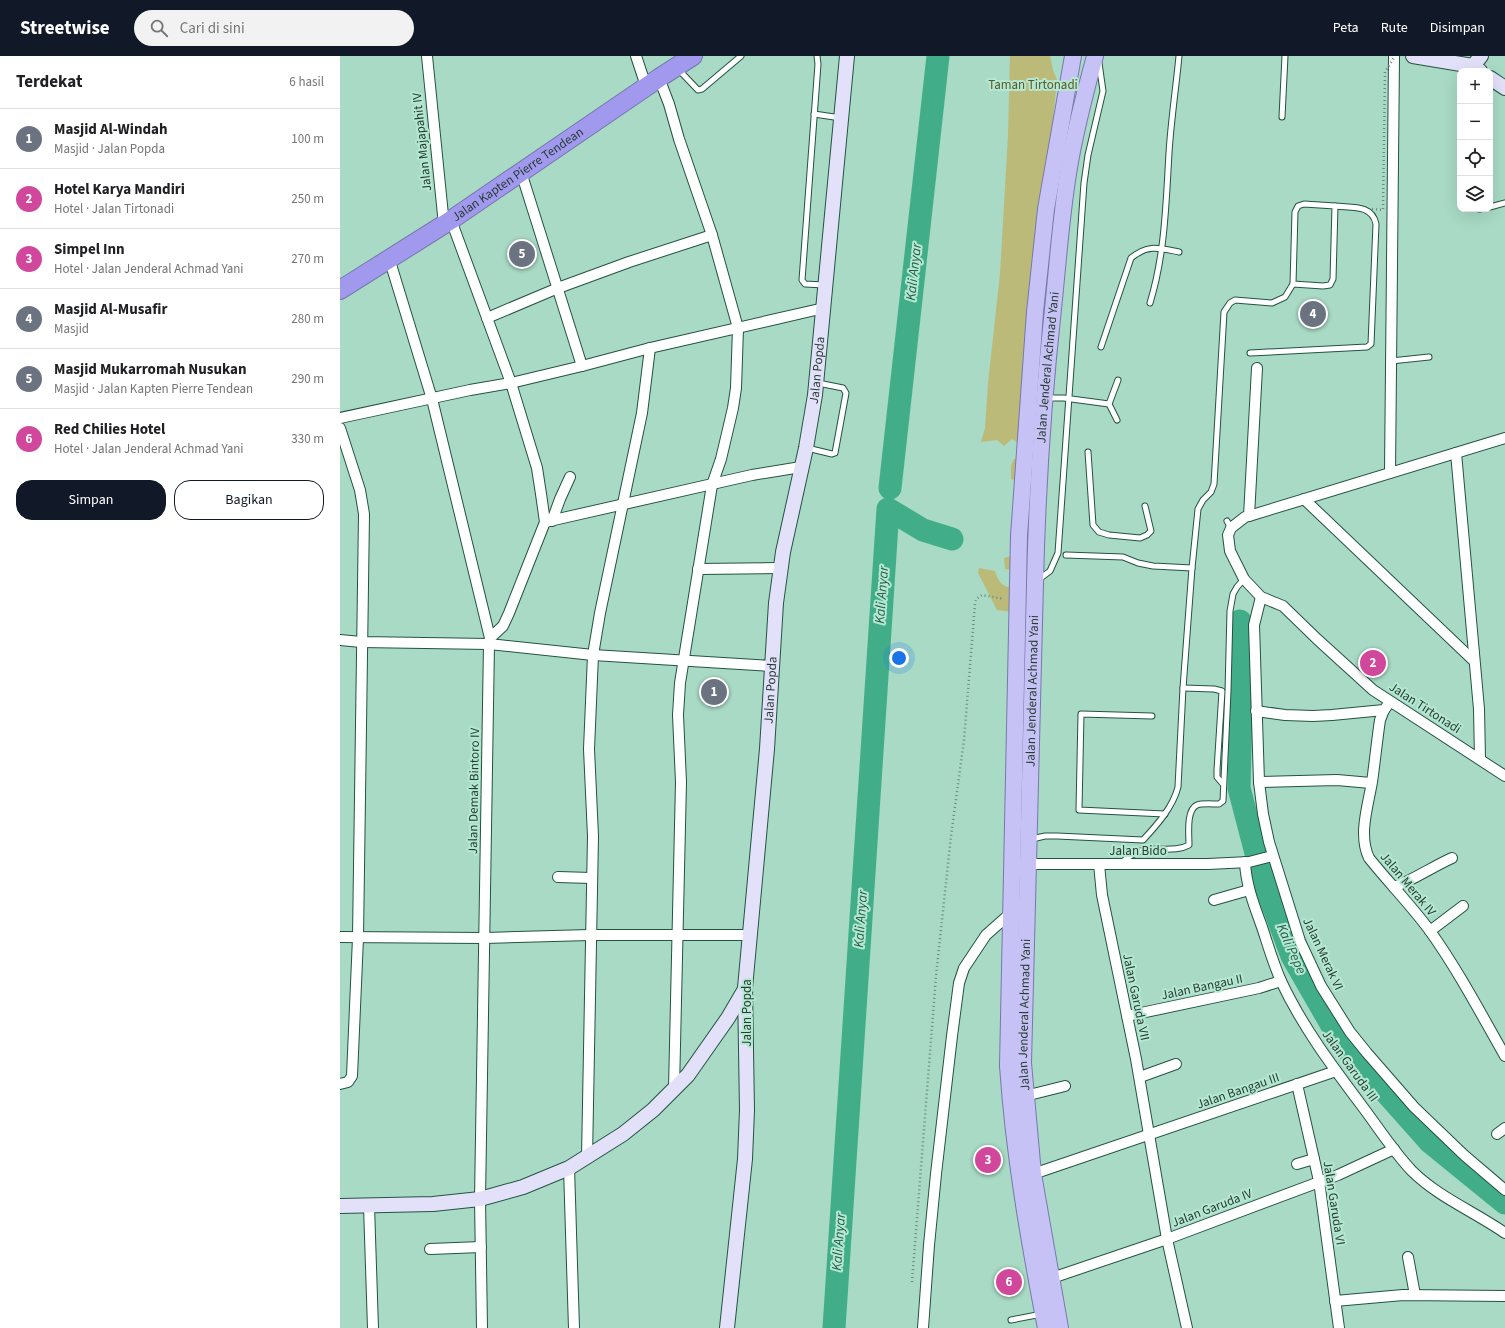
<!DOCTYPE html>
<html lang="id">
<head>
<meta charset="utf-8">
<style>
	:root { --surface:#fff; --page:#f2f2f2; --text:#202124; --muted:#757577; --line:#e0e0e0; --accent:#111827 }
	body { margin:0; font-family:"Source Sans 3",sans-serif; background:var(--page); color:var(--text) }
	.controls { position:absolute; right:12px; top:12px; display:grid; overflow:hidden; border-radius:8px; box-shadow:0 4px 16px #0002 }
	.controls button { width:36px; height:36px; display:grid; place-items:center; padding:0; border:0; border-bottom:1px solid var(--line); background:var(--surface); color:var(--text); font:20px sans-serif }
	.you { position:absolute; left:559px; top:602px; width:14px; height:14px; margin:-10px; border:3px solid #fff; border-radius:50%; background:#1a73e8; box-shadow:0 0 0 6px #1a73e833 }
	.badge { display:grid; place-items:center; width:26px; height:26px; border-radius:50%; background:var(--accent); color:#fff; font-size:13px; font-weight:700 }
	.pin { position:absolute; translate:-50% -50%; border:2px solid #fff; box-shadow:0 1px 4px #0006 }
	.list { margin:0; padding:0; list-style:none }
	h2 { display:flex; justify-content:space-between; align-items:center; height:52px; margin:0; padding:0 16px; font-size:17px }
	h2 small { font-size:13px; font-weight:400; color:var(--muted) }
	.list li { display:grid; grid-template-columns:26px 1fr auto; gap:12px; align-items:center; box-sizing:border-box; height:60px; padding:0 16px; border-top:1px solid var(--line) }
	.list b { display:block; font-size:15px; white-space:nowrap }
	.list p { margin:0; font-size:13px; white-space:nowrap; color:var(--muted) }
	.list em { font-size:13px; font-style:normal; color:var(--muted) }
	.actions { display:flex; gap:8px; padding:12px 16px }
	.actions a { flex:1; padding:9px 0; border:1px solid var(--accent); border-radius:16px; text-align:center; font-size:14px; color:var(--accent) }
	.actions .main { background:var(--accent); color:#fff }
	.icon { flex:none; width:22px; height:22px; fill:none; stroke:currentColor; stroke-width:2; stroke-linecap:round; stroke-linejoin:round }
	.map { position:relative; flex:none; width:1165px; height:1272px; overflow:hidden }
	header { display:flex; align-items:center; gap:24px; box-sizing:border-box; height:56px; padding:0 20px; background:var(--accent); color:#fff }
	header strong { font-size:19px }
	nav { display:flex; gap:22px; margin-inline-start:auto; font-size:14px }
	.search { width:280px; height:36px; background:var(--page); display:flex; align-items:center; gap:10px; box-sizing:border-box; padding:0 14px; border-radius:22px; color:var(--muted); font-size:15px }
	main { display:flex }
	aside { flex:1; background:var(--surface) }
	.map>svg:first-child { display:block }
	.green { fill:#bcba78 }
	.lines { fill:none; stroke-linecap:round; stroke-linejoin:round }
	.river { stroke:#41ae89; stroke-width:23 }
	.lane-casing { stroke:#235342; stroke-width:7 }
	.street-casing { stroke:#235342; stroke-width:12 }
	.secondary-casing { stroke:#235342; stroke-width:16 }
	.primary-casing { stroke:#7678ac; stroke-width:18 }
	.highway-casing { stroke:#7678ac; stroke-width:20 }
	.path { stroke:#688b7c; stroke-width:2.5; stroke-dasharray:1 3; stroke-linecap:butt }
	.lane { stroke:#fff; stroke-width:5 }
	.street { stroke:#fff; stroke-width:10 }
	.secondary { stroke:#e3e0fa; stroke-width:14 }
	.primary { stroke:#c7c2f5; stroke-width:16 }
	.highway { stroke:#a199ee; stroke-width:18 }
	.path-bridge { stroke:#688b7c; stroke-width:2.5; stroke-dasharray:1 3; stroke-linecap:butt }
	.labels { text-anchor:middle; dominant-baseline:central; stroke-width:4; stroke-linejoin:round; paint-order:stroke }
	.park-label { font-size:13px; fill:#5a5827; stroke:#b5e8d2 }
	.street-label { font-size:13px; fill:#263b32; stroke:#b5e8d2 }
	.water-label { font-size:14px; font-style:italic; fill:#235c48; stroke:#b5e8d2 }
</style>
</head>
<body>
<header>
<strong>Streetwise</strong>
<div class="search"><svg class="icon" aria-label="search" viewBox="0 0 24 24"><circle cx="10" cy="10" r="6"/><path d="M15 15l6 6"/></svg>Cari di sini</div>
<nav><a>Peta</a><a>Rute</a><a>Disimpan</a></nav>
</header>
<main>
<aside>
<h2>Terdekat<small>6 hasil</small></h2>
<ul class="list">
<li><span class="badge" style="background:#6b7280">1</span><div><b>Masjid Al-Windah</b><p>Masjid · Jalan Popda</p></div><em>100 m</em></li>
<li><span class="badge" style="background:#d1479c">2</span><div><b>Hotel Karya Mandiri</b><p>Hotel · Jalan Tirtonadi</p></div><em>250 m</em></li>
<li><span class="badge" style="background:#d1479c">3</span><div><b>Simpel Inn</b><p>Hotel · Jalan Jenderal Achmad Yani</p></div><em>270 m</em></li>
<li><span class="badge" style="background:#6b7280">4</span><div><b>Masjid Al-Musafir</b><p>Masjid</p></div><em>280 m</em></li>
<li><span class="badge" style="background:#6b7280">5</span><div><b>Masjid Mukarromah Nusukan</b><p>Masjid · Jalan Kapten Pierre Tendean</p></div><em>290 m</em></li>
<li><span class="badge" style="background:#d1479c">6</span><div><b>Red Chilies Hotel</b><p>Hotel · Jalan Jenderal Achmad Yani</p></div><em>330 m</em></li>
</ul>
<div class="actions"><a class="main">Simpan</a><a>Bagikan</a></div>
</aside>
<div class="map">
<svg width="1165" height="1272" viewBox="0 0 1165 1272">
	<rect width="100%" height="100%" fill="#a8dac5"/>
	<g class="green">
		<polygon points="670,0 710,0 713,14 717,24 680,388 672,383 664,390 657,384 641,386 645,372 648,327 660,218 668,79"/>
		<polygon points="679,402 673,514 665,513 664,502 671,500 675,424 671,423 671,409 674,403"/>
		<path d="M639 512 655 515C658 525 661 530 672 532L671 556 657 554 638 517Z"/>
	</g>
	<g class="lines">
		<g class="river">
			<polyline points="550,432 598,0"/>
			<polyline points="900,565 902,614 899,732 922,820 952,900 1002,987 1090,1086 1165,1147"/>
			<polyline points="494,1272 548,453 583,474 612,483"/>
		</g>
		<g class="lane-casing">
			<g id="lane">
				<polyline points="477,0 478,8 462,224 465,228 484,229"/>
				<polyline points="338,13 358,34 362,33 401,0"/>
				<polyline points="474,58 501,62"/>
				<polyline points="942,61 945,0"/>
				<polygon points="964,148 995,150 993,223 990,229 983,230 953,228 955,156 958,150"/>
				<polyline points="1150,151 1165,147"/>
				<polyline points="1139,153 1140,153"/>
				<path d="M810 247C825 198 826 147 829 97 831 64 836 32 839 0"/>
				<path d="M761 291 791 202C808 188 819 192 839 196"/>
				<path d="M910 297 1027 291 1031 288 1036 168C1032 148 1011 152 995 150"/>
				<polyline points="1051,305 1089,301"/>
				<polyline points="707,342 724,342 769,348"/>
				<polyline points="777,364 769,348 778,324"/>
				<polyline points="467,392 492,398 495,397 506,337 503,332 478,327"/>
				<polyline points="748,396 753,469 759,476 769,479 800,482 807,479 811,475 805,450"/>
				<polyline points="887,465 891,472"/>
				<polyline points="726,499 783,501 798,507 813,510 852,512"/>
				<polyline points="698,524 710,515 718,497 744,127 748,99 763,35 759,7"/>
				<polyline points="843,632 874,633 882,635 877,714 877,721 883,728"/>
				<polyline points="812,660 741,658 739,754 825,758"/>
				<path d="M692 783 705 780H717L803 784C817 769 833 751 838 731L843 632 852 512 858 453 863 444 871 436 874 428 884 256 890 247 895 244 932 247 945 241 953 228"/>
				<path d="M781 807C785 804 789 800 794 798 810 788 833 798 849 789 849 778 846 754 857 749 862 747 872 748 879 748L883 745 888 635 890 555 893 538 897 531 904 523"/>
				<polyline points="671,1264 702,1258"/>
			</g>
		</g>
		<g class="street-casing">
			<g id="street">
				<polyline points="87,0 104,169"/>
				<polyline points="296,0 306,30"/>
				<polyline points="319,22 329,48 339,83 372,179 398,272 396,332 393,352 381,403 372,429 340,627 338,659 341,726 334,1033"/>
				<polyline points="181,116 242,310"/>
				<polyline points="111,164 171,327 197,412 201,438 205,466 169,557 163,570 150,582"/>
				<polyline points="49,202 92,343 150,582 149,588 140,1143 142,1272"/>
				<polyline points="147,262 218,232 289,206 372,179"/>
				<polyline points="0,362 130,334 171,327 242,310 310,292 484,252"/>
				<polyline points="0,372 20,434 24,458 18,882 12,1020 8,1026 0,1028"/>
				<polyline points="1165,382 909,460 905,461 891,472 888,479 890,495 904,523 921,541 943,550 977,583 1033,634 1165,720"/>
				<polyline points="1116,397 1139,653 1140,703"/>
				<polyline points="1050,417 1054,0"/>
				<polyline points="964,443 1134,605"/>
				<polyline points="909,460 917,312"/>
				<polyline points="212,465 220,443 230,421"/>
				<polyline points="205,466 412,419 461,411"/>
				<polyline points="358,513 441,512"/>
				<polyline points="921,541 914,569 919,726 923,758 929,786 960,885 981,930 1010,976 1027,997 1074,1051 1124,1099 1165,1134"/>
				<polyline points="0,584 21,586 149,588 253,599 432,610"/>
				<path d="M1044 654 1040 664C1037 684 1035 705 1032 726 1028 750 1018 779 1029 802 1049 827 1071 849 1090 875 1118 914 1141 958 1165 1000"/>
				<polyline points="916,655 945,659 973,660 992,659 1044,654 1047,650"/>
				<polyline points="919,726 997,724 1031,727"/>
				<path d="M905 806C906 829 914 849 922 871 928 889 933 907 941 925 962 970 992 1010 1022 1050 1038 1071 1053 1095 1072 1115 1098 1141 1135 1156 1165 1177"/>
				<polyline points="687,808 868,808 909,806 932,800"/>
				<polyline points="759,808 762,839 796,1003 827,1183 847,1272"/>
				<polyline points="218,821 251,822"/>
				<path d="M1054 831C1075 823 1092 811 1112 802"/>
				<polyline points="874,844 909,834"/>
				<polyline points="1090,875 1123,850"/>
				<polyline points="0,881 145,882 250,879 411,879"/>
				<polyline points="787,960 919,932 941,925"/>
				<polyline points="800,1021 836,1008"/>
				<polyline points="957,1028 979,1125 999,1272"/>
				<polyline points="681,1041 725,1030"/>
				<polyline points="1157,1078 1165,1072"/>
				<polyline points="247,1102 253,780 249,693 253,599 260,557 302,357 310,292"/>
				<polyline points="957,1108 974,1103"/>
				<polyline points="229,1112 234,1272"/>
				<polyline points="693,1118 996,1015"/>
				<polyline points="29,1150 33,1272"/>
				<polyline points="90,1193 141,1191"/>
				<polyline points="1068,1201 1075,1239"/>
				<polyline points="706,1224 827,1183 998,1119 1054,1093"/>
				<polyline points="995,1245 1063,1239 1165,1240"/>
				<polyline points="583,1272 589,1189 596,1118 612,980 619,927 624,912 646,879 672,856"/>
			</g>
		</g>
		<g class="secondary-casing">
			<g id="secondary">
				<polyline points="1073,0 1133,10 1140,15"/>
				<polyline points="1133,10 1141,0"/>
				<polyline points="1150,22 1165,32"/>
				<polyline points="0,1150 93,1148 140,1143 183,1131 229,1112 283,1078 313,1054 348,1019 388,962 405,933"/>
				<path id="s1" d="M387 1272 405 1103 407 1054 405 932 427 693 436 547 443 496 466 392 475 339 507 0"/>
			</g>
		</g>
		<g class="primary-casing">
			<g id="primary">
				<path d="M706 1272C689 1185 674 1098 668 1010L678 528 679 480 695 256 706 153 733 0"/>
				<path id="s2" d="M720 1272 693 1118 683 1007 695 527C697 436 703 344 713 253 718 206 721 158 729 112 735 74 745 37 755 0"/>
			</g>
		</g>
		<g class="highway-casing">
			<g id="highway">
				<path id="s3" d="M0 234 111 164 319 22 353 0"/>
			</g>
		</g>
		<polyline class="path" points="572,1226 596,920 611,780 624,684 635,548 636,543 642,539 664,543"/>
		<use href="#lane" class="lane"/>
		<use href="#street" class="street"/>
		<use href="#secondary" class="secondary"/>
		<use href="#primary" class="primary"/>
		<use href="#highway" class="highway"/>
		<polyline class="path-bridge" points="1032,153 1043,154 1045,16 1055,0"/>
	</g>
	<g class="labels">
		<g class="park-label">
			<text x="693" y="29">Taman Tirtonadi</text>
		</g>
		<g class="street-label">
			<text transform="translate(82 86) rotate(-96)">Jalan Majapahit IV</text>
			<text stroke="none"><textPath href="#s3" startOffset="212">Jalan Kapten Pierre Tendean</textPath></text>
			<text stroke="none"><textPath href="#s2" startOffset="964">Jalan Jenderal Achmad Yani</textPath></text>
			<text stroke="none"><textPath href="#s1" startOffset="964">Jalan Popda</textPath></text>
			<text stroke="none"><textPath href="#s1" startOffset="640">Jalan Popda</textPath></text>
			<text stroke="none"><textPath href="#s2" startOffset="640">Jalan Jenderal Achmad Yani</textPath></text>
			<text transform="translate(1085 652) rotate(33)">Jalan Tirtonadi</text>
			<text transform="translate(134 735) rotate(-89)">Jalan Demak Bintoro IV</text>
			<text x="798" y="795">Jalan Bido</text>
			<text transform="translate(1068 828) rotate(50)">Jalan Merak IV</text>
			<text transform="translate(983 898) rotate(65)">Jalan Merak VI</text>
			<text transform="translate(862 931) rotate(-12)">Jalan Bangau II</text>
			<text transform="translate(796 941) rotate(78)">Jalan Garuda VII</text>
			<text transform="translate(407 957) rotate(-90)">Jalan Popda</text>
			<text stroke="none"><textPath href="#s2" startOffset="316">Jalan Jenderal Achmad Yani</textPath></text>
			<text transform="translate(1010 1010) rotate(54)">Jalan Garuda III</text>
			<text transform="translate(898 1035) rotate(-19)">Jalan Bangau III</text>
			<text transform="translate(994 1147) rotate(81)">Jalan Garuda VI</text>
			<text transform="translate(872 1152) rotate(-21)">Jalan Garuda IV</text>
		</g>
		<g class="water-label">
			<text transform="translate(574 216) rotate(-84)">Kali Anyar</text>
			<text transform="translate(542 539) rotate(-86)">Kali Anyar</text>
			<text transform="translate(521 863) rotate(-86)">Kali Anyar</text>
			<text transform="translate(951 893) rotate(66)">Kali Pepe</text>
			<text transform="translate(499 1186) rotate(-86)">Kali Anyar</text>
		</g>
	</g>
</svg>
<div class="controls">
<button>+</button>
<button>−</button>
<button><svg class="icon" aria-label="locate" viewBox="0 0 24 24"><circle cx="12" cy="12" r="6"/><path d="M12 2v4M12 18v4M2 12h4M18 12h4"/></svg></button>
<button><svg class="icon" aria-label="layers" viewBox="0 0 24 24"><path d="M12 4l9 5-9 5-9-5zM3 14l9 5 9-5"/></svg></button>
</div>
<div class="you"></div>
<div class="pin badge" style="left:374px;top:636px;background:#6b7280">1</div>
<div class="pin badge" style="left:1033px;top:607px;background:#d1479c">2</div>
<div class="pin badge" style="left:648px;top:1104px;background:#d1479c">3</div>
<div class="pin badge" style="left:973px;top:258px;background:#6b7280">4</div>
<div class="pin badge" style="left:182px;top:198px;background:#6b7280">5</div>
<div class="pin badge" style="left:669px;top:1226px;background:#d1479c">6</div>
</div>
</main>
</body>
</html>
